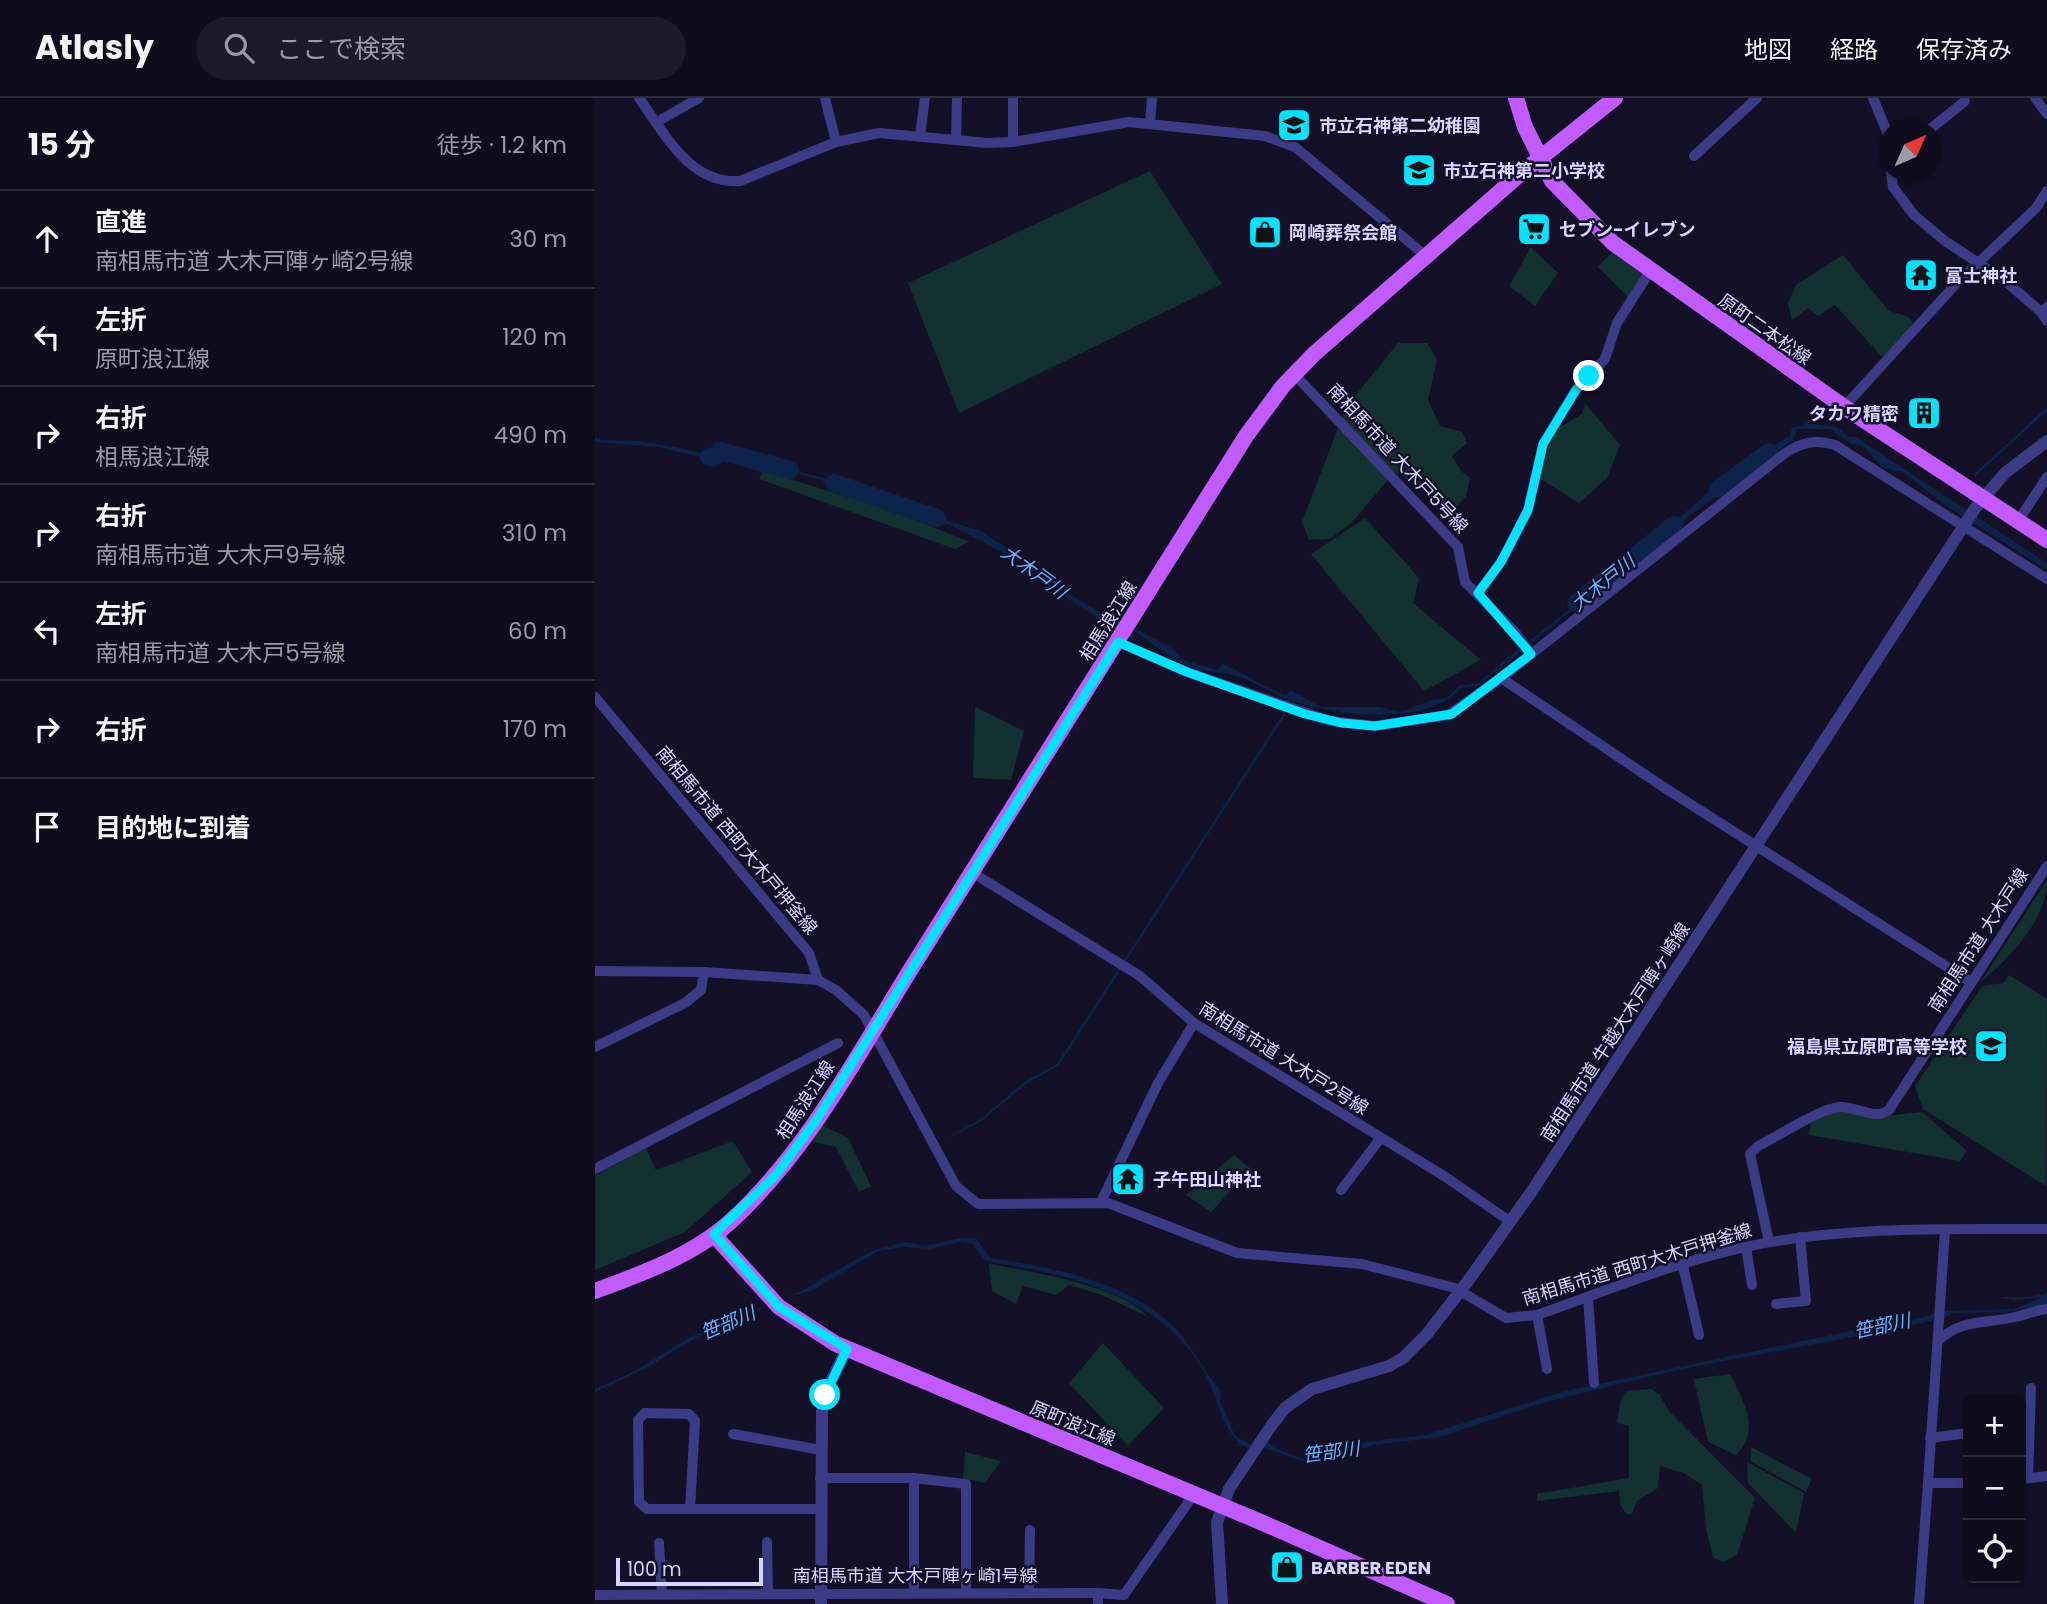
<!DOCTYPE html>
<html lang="ja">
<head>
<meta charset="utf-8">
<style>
	:root { --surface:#0e0b1c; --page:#1c1929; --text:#f1f3f6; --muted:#9b9ba3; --line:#2e2b3b }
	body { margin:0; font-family:Poppins,"Noto Sans JP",sans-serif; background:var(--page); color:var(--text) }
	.controls { position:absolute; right:21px; bottom:21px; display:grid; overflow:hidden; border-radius:10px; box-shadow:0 2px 5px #0004 }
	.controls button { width:63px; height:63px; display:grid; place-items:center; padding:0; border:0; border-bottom:2px solid var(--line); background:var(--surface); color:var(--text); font:35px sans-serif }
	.compass { position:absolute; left:1284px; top:21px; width:63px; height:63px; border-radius:50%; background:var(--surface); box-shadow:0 2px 5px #0004; rotate:45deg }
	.scale { position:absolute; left:21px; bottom:18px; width:147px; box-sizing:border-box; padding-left:7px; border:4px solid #d9d4ff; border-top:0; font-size:19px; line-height:24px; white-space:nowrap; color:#d9d4ff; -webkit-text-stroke:5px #130f26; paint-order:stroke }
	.stop { position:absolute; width:21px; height:21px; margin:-16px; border:5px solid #00e5ff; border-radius:50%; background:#fff }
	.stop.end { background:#00e5ff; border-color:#fff; box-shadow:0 2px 7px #0008 }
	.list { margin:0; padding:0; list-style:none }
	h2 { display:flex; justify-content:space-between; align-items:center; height:91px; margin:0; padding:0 28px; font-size:30px }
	h2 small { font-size:23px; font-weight:400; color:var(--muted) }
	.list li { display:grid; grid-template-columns:46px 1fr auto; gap:21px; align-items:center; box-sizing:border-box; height:98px; padding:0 28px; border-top:2px solid var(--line) }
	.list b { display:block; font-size:26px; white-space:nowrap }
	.list p { margin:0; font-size:23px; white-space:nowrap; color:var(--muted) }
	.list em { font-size:23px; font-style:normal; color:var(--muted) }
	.icon { flex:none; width:38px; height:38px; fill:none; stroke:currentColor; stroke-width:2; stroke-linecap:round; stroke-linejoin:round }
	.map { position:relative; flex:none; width:1452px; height:1506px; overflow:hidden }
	header { display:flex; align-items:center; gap:42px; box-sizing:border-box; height:98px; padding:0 35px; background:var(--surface); border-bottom:2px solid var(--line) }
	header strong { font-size:33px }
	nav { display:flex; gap:38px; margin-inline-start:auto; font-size:24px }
	.search { width:490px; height:63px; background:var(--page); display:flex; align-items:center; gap:18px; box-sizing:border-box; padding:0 24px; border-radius:38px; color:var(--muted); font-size:26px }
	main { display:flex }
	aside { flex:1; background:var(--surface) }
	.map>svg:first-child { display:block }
	.green { fill:#12302f }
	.water { fill:#0c2248 }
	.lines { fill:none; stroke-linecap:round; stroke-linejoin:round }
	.stream { stroke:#0c2248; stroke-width:2.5 }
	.river { stroke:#0c2248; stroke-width:18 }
	.minor { stroke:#3d3a85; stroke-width:10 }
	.tertiary { stroke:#3d3a85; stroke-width:12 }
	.primary { stroke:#c25bff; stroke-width:16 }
	.route { stroke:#00e5ff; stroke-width:9 }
	.labels { text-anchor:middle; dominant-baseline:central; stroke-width:5; stroke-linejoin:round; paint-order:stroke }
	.poi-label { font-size:18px; font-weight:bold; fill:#d9d4ff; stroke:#130f26; text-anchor:start }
	.street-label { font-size:18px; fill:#d9d4ff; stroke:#130f26 }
	.water-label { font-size:19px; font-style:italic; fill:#62b6ff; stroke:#130f26 }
</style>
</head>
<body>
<header>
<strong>Atlasly</strong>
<div class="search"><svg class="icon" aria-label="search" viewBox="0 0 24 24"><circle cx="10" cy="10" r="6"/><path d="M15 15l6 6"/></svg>ここで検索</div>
<nav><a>地図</a><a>経路</a><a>保存済み</a></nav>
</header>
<main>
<aside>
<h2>15 分<small>徒歩 · 1.2 km</small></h2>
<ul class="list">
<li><svg class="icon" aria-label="ahead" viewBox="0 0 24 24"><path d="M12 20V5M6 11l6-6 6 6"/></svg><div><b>直進</b><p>南相馬市道 大木戸陣ヶ崎2号線</p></div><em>30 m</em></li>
<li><svg class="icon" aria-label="left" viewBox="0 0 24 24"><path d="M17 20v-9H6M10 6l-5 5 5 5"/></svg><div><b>左折</b><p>原町浪江線</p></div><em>120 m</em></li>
<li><svg class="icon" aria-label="right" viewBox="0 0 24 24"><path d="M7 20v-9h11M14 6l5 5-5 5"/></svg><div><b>右折</b><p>相馬浪江線</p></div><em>490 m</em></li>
<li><svg class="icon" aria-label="right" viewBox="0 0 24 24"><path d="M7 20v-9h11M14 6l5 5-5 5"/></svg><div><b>右折</b><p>南相馬市道 大木戸9号線</p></div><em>310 m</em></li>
<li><svg class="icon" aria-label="left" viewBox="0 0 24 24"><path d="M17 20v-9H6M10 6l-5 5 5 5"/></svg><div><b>左折</b><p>南相馬市道 大木戸5号線</p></div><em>60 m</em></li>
<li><svg class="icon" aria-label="right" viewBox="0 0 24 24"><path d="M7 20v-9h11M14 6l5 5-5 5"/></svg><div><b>右折</b></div><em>170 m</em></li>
<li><svg class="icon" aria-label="arrive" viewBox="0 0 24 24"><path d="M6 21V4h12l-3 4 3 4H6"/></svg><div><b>目的地に到着</b></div></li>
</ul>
</aside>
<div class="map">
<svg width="1452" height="1506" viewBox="0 0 1452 1506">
	<rect width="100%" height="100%" fill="#130f26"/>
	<g class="green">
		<polygon points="555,73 627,186 364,315 313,185"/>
		<polygon points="936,149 963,175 940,208 914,188"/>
		<polygon points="1018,153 1047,175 1033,199 1003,169"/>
		<polygon points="1248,157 1294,213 1312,218 1319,226 1288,260 1240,207 1223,218 1213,210 1197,222 1193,205 1201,187"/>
		<polygon points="803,245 832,245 842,261 833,302 845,328 867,334 872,345 857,358 866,373 875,380 871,398 857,413 800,374 756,425 735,441 714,442 707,424 751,309"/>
		<polygon points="990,305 1025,347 1012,380 984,405 944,380 959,333 987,316"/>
		<polygon points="168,373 302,414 374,444 360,451 164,381"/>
		<polygon points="770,420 824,480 818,505 886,562 829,593 716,456"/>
		<polygon points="380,609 429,633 416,682 378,680"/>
		<path d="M1452 782C1452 823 1414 860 1385 885Z"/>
		<polygon points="1414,877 1452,901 1451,1088 1328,1011 1320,988 1387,888 1408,885"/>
		<polygon points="1252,1012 1280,1019 1327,1014 1372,1053 1365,1063 1214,1037 1216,1024 1237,1013"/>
		<polygon points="226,1027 253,1040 276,1088 264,1094 241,1049 217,1044"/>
		<polygon points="138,1043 157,1074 90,1134 0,1172 0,1078 51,1050 61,1072"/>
		<polygon points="639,1057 656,1071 616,1114 591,1097"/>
		<path d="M394 1166C433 1173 528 1188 553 1219L507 1197 474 1187 461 1197 428 1188 421 1206 397 1193Z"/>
		<polygon points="508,1245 569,1310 533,1348 474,1285"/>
		<path d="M1135 1276C1148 1302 1167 1333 1141 1357L1113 1344 1099 1281Z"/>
		<polygon points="1056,1291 1065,1297 1074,1313 1160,1400 1142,1457 1128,1464 1118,1459 1111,1431 1107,1387 1089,1375 1065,1368 1063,1390 1042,1403 1037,1416 1031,1416 1025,1406 1024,1393 942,1403 942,1396 1034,1380 1034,1328 1022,1325 1025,1304 1031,1293"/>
		<polygon points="1156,1349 1217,1381 1211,1394 1155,1363"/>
		<polygon points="370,1354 406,1363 390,1385 368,1380"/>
		<polygon points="1152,1364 1209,1395 1201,1435 1153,1385"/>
	</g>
	<g class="water">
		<path d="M1212 325 1242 329 1254 339H1261L1452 465V472L1347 405 1308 374 1288 370 1268 348 1256 346 1235 331H1202L1199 341 1093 419 883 588 866 590C832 629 741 618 695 602L691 616 464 967 430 987 385 1024 344 1044 386 1021 428 985 462 966 688 616 693 601C672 593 650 577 628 575 608 573 607 574 586 565 569 557 555 542 537 533L542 544 443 482 431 466 355 427 293 407 286 398 124 355 122 363 63 349 0 344V339L7 342 43 343 86 350 117 358 125 353 286 395 316 412 383 432 449 472 456 478 455 485 525 526 537 529 578 551 588 562 622 572 627 566C650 575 668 589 691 597L695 592 726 609H784L805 614 837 602 852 600 865 587 882 586C936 537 1000 498 1051 445L1058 447 1063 438 1123 386 1151 373 1157 363 1195 337 1197 330Z"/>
		<path d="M365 1140H381L395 1160C459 1170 535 1183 582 1232 600 1252 609 1275 626 1293L625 1302 640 1338 657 1347 673 1343 678 1349 705 1360 728 1358 762 1345 830 1337 970 1293 1260 1232 1287 1231 1349 1213 1419 1211 1448 1199 1420 1202 1402 1199H1433L1452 1195V1206L1412 1214 1359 1215 1349 1220 1299 1231 1082 1272 947 1305 845 1339 779 1347 728 1363H706L671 1350 656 1352 647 1347 641 1348 644 1345C624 1324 621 1292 606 1268 561 1196 473 1176 395 1164L389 1161 378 1146 365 1144 336 1151 308 1149 284 1153 216 1193 195 1198 102 1239 55 1268 0 1294V1291L42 1272 93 1240 208 1192 276 1153 310 1144 331 1148Z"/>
	</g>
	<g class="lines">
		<polyline class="stream" points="1380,377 1452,311"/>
		<g class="river">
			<polyline points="114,359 118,360 125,353 195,372"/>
			<polyline points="239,385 342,420"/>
			<polyline points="1123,391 1174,354"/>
			<polyline points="981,505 1079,427"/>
		</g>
		<g class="minor">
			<path d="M44 0C70 36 94 86 145 83L241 44 284 35 393 45 418 44 534 24 670 38 700 49 831 158"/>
			<polyline points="230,0 241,44"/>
			<polyline points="1278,0 1294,39"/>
			<polyline points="1440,0 1452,16"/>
			<polyline points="62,24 104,0"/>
			<polyline points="555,26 557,0"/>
			<polyline points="1334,32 1370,3"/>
			<polyline points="325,38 330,0"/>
			<polyline points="361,42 362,0"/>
			<polyline points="418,44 418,0"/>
			<polyline points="1099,58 1162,0"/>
			<polyline points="1296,74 1298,89 1319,117 1350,143 1409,182 1446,214"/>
			<polyline points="1452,209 1446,214 1452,223"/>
			<polyline points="699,276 863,449 870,484 919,533 936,556"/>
			<polyline points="1249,309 1360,187 1441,110 1452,93"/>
			<polyline points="1423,423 1452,379"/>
			<polyline points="883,495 906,464 933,412 948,346 981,291 1010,261 1022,225 1055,173"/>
			<path d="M523 544 592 574 735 623 780 628 853 617 906 580 1189 356C1206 344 1221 341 1240 347L1452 481"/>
			<polyline points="906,580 1073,692 1376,884"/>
			<path d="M0 599 214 855 223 882 241 892 269 917 361 1088 383 1106 513 1105 642 1155 767 1166 860 1190 911 1220 942 1217C1012 1193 1082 1163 1155 1148 1252 1128 1353 1131 1452 1131"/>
			<polyline points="378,775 545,878 599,925 849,1078 916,1124"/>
			<polyline points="0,873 109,874 223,882"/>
			<polyline points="0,949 90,905 106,892 109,874"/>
			<polyline points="0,1071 243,945"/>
			<polyline points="746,1092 785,1041"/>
			<polyline points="506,1104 563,985 599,925"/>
			<path d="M1174 1144 1155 1056 1163 1048C1184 1038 1223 1011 1245 1009 1262 1008 1279 1023 1294 1012L1452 768"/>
			<polyline points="1151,1149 1157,1187"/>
			<polyline points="1088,1168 1104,1237"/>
			<polyline points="993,1199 999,1285"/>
			<polyline points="1181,1206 1211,1203 1205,1139"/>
			<polyline points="942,1217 952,1271"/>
			<path d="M1343 1243C1367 1220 1391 1226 1420 1219 1431 1217 1440 1212 1452 1211"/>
			<polyline points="138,1336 226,1352"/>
			<polyline points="1335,1340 1373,1335"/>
			<polyline points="1433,1379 1436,1290"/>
			<polyline points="225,1380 319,1380"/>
			<polyline points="1426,1381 1452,1378"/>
			<polyline points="1333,1385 1350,1132"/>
			<polyline points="95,1411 100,1323 94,1316 50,1315 43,1322 44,1404 52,1411 225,1411"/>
			<polyline points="172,1444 173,1496"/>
			<polyline points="64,1445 67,1496"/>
			<polyline points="319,1493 319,1380 371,1386 371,1493"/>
			<polyline points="434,1494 435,1432"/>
			<polyline points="503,1495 529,1497 599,1396"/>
			<polyline points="0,1497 497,1495 503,1495 503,1506"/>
			<polyline points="1324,1506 1333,1385 1373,1385"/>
		</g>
		<g class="tertiary">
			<polyline points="226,1506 227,1314 233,1289 252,1251"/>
			<polyline points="627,1506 622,1424 634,1391 676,1328 690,1310 717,1291 794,1268 808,1260 832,1236 873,1183 937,1093 1381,409 1410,375 1452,343"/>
		</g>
		<g class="primary">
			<polyline points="921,0 930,29 957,83 1018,145 1249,309 1452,442"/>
			<polyline points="119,1137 184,1209 241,1246 668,1425 852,1506"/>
			<path d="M0 1193C46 1176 99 1157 136 1123 217 1049 268 946 326 855 435 683 542 510 651 338L688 288 719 256 924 77 1020 0"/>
		</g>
	</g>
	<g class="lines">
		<polyline class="route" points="230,1297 252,1251 184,1209 119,1136 180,1078 222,1021 523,544 592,574 710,616 747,625 780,628 857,616 936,556 883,495 906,464 933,412 948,346 981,292 994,278"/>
	</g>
	<defs>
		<g id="school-square" transform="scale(1.75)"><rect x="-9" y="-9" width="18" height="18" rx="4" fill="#00e5ff" stroke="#130f26"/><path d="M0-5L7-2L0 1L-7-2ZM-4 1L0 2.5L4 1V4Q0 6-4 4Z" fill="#111"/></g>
		<g id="supermarket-square" transform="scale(1.75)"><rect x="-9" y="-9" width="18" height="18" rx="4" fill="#00e5ff" stroke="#130f26"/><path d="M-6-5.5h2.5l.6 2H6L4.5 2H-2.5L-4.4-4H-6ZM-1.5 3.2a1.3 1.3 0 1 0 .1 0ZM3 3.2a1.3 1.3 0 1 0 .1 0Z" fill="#111"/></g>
		<g id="shop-square" transform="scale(1.75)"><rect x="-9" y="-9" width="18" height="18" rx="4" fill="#00e5ff" stroke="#130f26"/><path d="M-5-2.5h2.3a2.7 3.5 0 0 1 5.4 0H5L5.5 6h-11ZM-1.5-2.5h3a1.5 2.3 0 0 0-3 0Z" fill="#111"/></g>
		<g id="temple-square" transform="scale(1.75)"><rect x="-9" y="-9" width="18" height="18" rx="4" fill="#00e5ff" stroke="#130f26"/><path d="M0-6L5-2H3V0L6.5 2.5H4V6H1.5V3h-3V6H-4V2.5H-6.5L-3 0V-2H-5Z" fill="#111"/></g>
		<g id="building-square" transform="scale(1.75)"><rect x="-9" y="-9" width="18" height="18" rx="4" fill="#00e5ff" stroke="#130f26"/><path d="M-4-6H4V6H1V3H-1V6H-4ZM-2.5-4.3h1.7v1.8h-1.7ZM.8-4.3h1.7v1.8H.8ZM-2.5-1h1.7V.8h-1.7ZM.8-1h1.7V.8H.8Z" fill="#111"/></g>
	</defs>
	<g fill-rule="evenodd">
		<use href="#school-square" x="699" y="27"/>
		<use href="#school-square" x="824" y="72"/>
		<use href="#supermarket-square" x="939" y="131"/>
		<use href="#shop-square" x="670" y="134"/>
		<use href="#temple-square" x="1326" y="177"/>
		<use href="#building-square" x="1329" y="315"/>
		<use href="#school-square" x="1396" y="948"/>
		<use href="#temple-square" x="533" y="1081"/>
		<use href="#shop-square" x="692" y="1469"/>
	</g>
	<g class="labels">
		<g class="poi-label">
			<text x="724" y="27">市立石神第二幼稚園</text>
			<text x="848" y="72">市立石神第二小学校</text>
			<text x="964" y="131">セブン-イレブン</text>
			<text x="694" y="134">岡崎葬祭会館</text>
			<text x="1350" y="177">富士神社</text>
			<text x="1304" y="315" text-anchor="end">タカワ精密</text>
			<text x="1372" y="948" text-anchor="end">福島県立原町高等学校</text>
			<text x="558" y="1081">子午田山神社</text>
			<text x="716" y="1469">BARBER EDEN</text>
		</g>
		<g class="street-label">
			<text transform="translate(1170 231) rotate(35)">原町二本松線</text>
			<text transform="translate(803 360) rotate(47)">南相馬市道 大木戸5号線</text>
			<text transform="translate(513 523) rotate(-58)">相馬浪江線</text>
			<text transform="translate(142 742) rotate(50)">南相馬市道 西町大木戸押釜線</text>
			<text transform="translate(1383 842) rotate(-57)">南相馬市道 大木戸線</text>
			<text transform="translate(1020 934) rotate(-57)">南相馬市道 牛越大木戸陣ヶ崎線</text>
			<text transform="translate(689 960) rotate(32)">南相馬市道 大木戸2号線</text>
			<text transform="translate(210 1002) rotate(-57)">相馬浪江線</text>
			<text transform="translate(1042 1166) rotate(-17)">南相馬市道 西町大木戸押釜線</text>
			<text transform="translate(478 1325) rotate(22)">原町浪江線</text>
			<text x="320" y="1477">南相馬市道 大木戸陣ヶ崎1号線</text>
		</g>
		<g class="water-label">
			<text transform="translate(439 474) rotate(36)">大木戸川</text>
			<text transform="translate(1008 485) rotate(-39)">大木戸川</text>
			<text transform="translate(133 1225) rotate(-23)">笹部川</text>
			<text transform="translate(1287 1228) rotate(-12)">笹部川</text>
			<text transform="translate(736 1354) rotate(-7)">笹部川</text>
		</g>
	</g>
</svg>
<div class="controls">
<button>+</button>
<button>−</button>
<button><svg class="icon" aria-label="locate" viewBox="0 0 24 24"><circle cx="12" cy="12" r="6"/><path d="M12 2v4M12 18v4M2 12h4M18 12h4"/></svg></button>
</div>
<svg class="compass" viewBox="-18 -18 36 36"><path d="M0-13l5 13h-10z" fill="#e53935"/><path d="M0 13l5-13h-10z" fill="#9b9ba3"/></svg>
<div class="scale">100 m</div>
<div class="stop" style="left:230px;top:1297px"></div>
<div class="stop end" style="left:994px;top:278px"></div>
</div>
</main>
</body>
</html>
